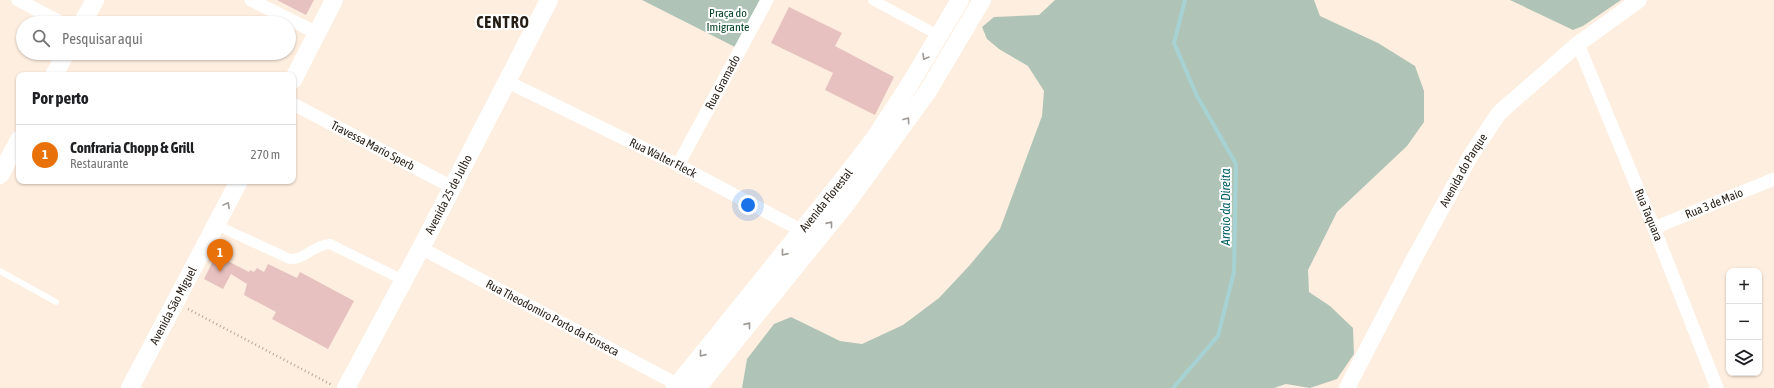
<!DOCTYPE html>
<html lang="pt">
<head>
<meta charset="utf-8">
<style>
	:root { --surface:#fff; --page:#f6f6f6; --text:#202124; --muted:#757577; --line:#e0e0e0; --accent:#825ed8 }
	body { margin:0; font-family:"Asap Condensed",sans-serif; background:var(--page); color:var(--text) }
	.controls { position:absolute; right:12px; bottom:12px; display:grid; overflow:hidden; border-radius:8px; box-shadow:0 1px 3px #0004 }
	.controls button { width:36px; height:36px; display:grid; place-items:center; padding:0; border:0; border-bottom:1px solid var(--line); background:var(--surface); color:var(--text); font:20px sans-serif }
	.you { position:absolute; left:748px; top:205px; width:14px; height:14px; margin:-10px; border:3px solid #fff; border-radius:50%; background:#1a73e8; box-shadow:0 0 0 6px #1a73e833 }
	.badge { display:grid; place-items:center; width:26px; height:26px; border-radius:50%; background:var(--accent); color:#fff; font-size:13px; font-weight:700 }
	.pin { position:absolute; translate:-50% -33px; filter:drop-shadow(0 1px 2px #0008) }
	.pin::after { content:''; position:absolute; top:21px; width:14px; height:12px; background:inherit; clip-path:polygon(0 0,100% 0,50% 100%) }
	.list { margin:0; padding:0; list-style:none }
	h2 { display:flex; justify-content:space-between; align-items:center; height:52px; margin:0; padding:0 16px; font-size:17px }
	h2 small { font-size:13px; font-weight:400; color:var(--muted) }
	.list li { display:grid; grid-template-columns:26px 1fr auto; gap:12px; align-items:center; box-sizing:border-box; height:60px; padding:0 16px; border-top:1px solid var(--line) }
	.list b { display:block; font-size:15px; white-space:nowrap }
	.list p { margin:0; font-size:13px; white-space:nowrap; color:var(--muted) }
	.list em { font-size:13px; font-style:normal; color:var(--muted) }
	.icon { flex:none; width:22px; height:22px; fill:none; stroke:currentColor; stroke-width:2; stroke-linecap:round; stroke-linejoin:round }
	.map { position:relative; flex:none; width:1774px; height:388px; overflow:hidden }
	.search { position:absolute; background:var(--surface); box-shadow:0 1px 3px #0004; left:16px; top:16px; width:280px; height:44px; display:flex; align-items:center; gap:10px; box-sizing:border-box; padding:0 14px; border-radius:22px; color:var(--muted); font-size:15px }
	.panel { position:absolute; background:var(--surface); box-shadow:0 1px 3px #0004; left:16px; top:72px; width:280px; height:112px; border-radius:8px }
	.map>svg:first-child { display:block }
	.green { fill:#afc4b6 }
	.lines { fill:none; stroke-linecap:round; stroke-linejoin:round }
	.stream { stroke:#a7d2d4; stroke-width:4 }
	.building { fill:#e7c1bf }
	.path { stroke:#b5a79a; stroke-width:2.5; stroke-dasharray:1 3; stroke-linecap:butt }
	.service { stroke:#fff; stroke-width:6 }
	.pedestrian { stroke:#fff; stroke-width:10 }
	.minor { stroke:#fff; stroke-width:13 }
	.tertiary { stroke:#fff; stroke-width:16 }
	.secondary { stroke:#fff; stroke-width:18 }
	.oneway { stroke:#9d9995 }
	.labels { text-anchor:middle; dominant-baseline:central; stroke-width:4; stroke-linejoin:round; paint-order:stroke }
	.park-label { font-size:12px; fill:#074327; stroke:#fff }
	.street-label { font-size:12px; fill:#261d14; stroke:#fff }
	.water-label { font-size:13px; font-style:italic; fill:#086366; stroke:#fff }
	.district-label { font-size:16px; font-weight:bold; letter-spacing:1px; fill:#261d14; stroke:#fff }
</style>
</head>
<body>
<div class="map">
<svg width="1774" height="388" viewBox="0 0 1774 388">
	<rect width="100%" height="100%" fill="#feeedf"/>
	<g class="green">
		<polygon points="642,0 761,0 737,48"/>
		<polygon points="1055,0 1314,0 1320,16 1378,43 1415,66 1424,91 1424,122 1407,146 1337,212 1308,270 1309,292 1330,306 1353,328 1354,354 1337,379 1310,388 1286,384 1274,388 742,388 747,359 774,324 791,317 840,341 862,344 903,325 939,298 969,266 1000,229 1042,116 1044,91 1028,66 999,49 987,39 982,27 994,17 1039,15"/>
		<polygon points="1510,0 1621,0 1583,26 1573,30"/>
	</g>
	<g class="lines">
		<polyline class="stream" points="1173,388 1218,336 1234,272 1236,164 1197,96 1174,43 1185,0"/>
	</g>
	<g class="building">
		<polygon points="277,0 314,0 306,15"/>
		<polygon points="789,7 842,33 835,46 894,77 875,115 825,90 833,73 771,43"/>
		<polygon points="216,255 249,272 250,270 254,272 257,268 264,272 268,264 297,278 300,272 354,301 328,349 272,319 276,312 244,295 247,284 231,274 223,289 204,279"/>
	</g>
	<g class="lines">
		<polyline class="path" points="188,309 332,385"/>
		<polyline class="service" points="0,271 56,302"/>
		<g class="pedestrian">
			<polyline points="873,0 938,35"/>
			<path d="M216 225 290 259C305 260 313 245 330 244L403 280"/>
		</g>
		<g class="minor">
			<polyline points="18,0 62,23"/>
			<polyline points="251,0 317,33"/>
			<path id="s1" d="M1578 44 1654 228 1717 388"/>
			<path id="s2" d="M506 81 678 165 808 234"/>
			<path id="s3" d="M293 104 452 187"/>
			<path id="s4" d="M678 165 767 0"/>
			<path id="s5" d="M1654 228 1774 179"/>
			<path id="s6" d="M421 248 684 388"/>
		</g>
		<path class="tertiary" id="s7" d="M1347 388 1415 257 1471 155 1499 113 1578 44 1639 0"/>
		<g class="secondary">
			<polyline points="82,23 95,0"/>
			<polyline points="54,75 66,53"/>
			<polyline points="293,80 334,0"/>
			<polyline points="0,175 19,140"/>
			<path id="s8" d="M130 388 239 181"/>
			<path id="s9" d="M346 388 421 248 549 0"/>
			<path id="s10" d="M675 388 841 182 874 139 910 84 960 0"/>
			<polyline points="697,388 846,204 928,91 982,0"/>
		</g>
	</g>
	<defs><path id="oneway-chevron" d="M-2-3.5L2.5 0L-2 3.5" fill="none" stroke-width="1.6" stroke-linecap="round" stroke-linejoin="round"/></defs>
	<g class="oneway">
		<use href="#oneway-chevron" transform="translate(925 57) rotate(120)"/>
		<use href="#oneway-chevron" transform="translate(907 120) rotate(-54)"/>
		<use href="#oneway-chevron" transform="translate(227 205) rotate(-62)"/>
		<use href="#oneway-chevron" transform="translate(830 224) rotate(-51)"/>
		<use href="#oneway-chevron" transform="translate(784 253) rotate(129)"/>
		<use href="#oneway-chevron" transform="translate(748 325) rotate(-51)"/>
		<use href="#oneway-chevron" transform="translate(702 354) rotate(129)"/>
	</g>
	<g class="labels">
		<g class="park-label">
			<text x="728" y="13">Praça do<tspan x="728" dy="14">Imigrante</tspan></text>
		</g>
		<g class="street-label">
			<text stroke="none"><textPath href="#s4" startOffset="94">Rua Gramado</textPath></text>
			<text stroke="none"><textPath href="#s3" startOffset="90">Travessa Mario Sperb</textPath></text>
			<text stroke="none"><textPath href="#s2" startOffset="175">Rua Walter Fleck</textPath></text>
			<text stroke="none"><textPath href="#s7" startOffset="247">Avenida do Parque</textPath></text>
			<text stroke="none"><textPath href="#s9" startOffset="219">Avenida 25 de Julho</textPath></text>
			<text stroke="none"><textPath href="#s10" startOffset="241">Avenida Florestal</textPath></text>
			<text stroke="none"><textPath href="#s5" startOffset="65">Rua 3 de Maio</textPath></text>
			<text stroke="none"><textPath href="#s1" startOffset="185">Rua Taquara</textPath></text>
			<text stroke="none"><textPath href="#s8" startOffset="93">Avenida São Miguel</textPath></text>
			<text stroke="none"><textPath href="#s6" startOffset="149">Rua Theodomiro Porto da Fonseca</textPath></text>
		</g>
		<g class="water-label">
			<text transform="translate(1225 207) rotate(-90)">Arroio da Direita</text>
		</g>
		<g class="district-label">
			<text x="503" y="22">CENTRO</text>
		</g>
	</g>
</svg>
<div class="controls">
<button>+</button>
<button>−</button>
<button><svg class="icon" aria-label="layers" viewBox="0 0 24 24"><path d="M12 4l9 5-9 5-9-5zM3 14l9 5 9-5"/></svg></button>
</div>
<div class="you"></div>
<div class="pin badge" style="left:220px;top:272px;background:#e8710a">1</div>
<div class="search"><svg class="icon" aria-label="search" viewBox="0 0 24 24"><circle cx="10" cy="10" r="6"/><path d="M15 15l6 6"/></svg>Pesquisar aqui</div>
<section class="panel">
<h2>Por perto<small></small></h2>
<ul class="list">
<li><span class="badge" style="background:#e8710a">1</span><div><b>Confraria Chopp &amp; Grill</b><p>Restaurante</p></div><em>270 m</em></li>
</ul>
</section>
</div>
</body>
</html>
